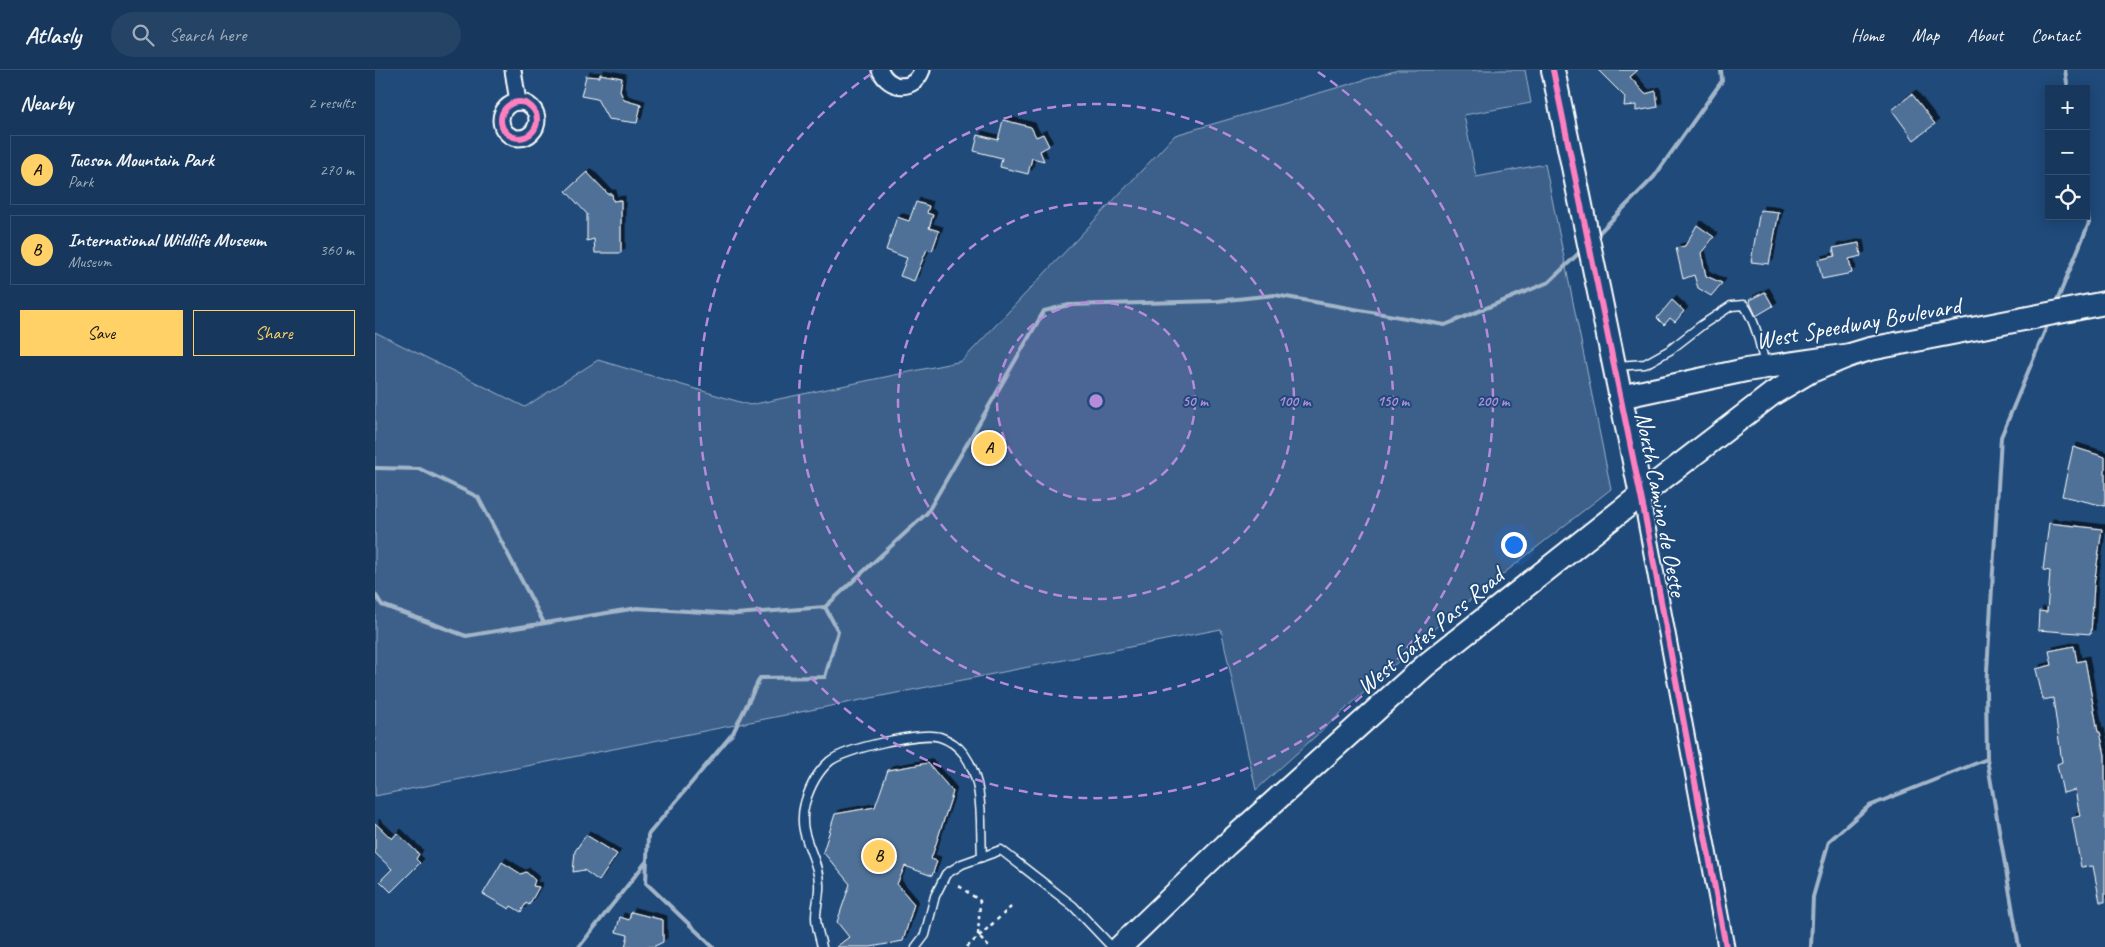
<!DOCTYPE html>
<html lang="en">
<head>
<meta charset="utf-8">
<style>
	:root { --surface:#17385c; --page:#244365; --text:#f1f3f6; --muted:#9eacbb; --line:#365272; --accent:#ffd166 }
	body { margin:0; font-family:Caveat,sans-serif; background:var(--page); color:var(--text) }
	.controls { position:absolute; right:15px; top:15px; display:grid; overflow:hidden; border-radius:0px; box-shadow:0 2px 12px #0003 }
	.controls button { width:45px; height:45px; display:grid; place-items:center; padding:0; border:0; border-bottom:1px solid var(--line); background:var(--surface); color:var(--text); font:25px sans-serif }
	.you { position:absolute; left:1138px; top:474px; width:18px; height:18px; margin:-12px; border:4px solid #fff; border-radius:50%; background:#1a73e8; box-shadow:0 0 0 8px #1a73e833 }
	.badge { display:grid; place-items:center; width:32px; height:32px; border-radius:50%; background:var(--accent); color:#111; font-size:16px; font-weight:700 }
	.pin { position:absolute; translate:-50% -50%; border:2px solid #fff; box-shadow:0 1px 5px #0006 }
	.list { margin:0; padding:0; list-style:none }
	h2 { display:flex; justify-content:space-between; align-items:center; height:65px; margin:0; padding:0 20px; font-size:21px }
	h2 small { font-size:16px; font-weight:400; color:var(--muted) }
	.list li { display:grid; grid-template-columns:32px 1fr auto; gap:15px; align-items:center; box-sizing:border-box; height:70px; margin:0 10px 10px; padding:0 10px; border:1px solid var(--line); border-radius:0px }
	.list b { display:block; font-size:19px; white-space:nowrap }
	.list p { margin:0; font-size:16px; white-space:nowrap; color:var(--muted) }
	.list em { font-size:16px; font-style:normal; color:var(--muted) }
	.actions { display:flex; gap:10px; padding:15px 20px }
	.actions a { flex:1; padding:11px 0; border:1px solid var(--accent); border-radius:0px; text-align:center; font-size:18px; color:var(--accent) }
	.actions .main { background:var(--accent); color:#111 }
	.icon { flex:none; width:28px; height:28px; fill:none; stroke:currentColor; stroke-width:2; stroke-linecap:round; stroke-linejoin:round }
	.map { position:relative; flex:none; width:1730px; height:877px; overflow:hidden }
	header { display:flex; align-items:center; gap:30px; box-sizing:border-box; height:70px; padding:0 25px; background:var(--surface); border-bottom:1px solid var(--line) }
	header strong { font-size:24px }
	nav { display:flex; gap:28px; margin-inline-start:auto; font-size:18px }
	.search { width:350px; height:45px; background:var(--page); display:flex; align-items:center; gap:12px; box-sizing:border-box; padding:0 18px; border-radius:28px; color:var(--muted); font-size:19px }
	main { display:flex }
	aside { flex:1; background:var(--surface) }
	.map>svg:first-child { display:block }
	.green { fill:#3c618b; stroke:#9eb0c5 }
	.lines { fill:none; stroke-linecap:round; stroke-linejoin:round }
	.stream { stroke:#a3b5c8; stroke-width:4 }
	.building { fill:#507197; stroke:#fff; filter:url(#shadow) }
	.lane-casing { stroke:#fff; stroke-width:11 }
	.street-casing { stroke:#fff; stroke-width:19 }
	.secondary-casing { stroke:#fff; stroke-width:26 }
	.path { stroke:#fff; stroke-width:2.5; stroke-dasharray:4 4; stroke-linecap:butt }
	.lane { stroke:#1f4a7a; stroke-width:8 }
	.street { stroke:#1f4a7a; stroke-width:15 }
	.secondary { stroke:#1f4a7a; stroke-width:22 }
	.cycleway-casing { stroke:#1f4a7a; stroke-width:9 }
	.cycleway { stroke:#ff80c0; stroke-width:6 }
	.ring { fill:none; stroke:#b68bdc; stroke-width:2.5; stroke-dasharray:9 6 }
	.labels { text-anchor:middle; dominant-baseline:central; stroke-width:4; stroke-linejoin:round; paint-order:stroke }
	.street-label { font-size:24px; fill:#fff; stroke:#1f4a7a }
	.centre { fill:#b68bdc; stroke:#1f4a7a; stroke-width:2.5 }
	.ring-label { font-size:15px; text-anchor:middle; font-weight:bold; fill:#b68bdc; stroke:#1f4a7a; stroke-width:4; stroke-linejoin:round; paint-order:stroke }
</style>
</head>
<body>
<header>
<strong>Atlasly</strong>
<div class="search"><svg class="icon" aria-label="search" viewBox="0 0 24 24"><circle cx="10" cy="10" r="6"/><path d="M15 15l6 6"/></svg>Search here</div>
<nav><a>Home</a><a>Map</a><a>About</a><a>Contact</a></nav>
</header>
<main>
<aside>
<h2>Nearby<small>2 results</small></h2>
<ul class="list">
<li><span class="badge">A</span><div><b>Tucson Mountain Park</b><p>Park</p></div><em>270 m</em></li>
<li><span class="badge">B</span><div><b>International Wildlife Museum</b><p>Museum</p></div><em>360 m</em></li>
</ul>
<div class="actions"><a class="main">Save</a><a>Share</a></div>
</aside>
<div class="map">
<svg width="1730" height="877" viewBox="0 0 1730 877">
	<defs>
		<filter id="shadow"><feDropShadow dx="4" dy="-4" stdDeviation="0" flood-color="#0009"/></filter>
	</defs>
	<rect width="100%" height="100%" fill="#1f4a7a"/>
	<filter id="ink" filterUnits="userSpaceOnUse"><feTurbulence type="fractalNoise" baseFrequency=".02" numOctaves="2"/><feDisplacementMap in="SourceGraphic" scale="10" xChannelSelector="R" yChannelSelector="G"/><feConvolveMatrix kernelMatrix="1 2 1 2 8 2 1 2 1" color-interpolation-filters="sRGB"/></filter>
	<g filter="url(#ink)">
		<polygon class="green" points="1023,0 1150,0 1156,33 1089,45 1101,107 1170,94 1236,419 1067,552 881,720 846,559 0,726 0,262 150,337 223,290 375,335 587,291 800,65"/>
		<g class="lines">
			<g class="stream">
				<polyline points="1690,0 1693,19"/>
				<polyline points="1220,167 1279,107 1347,11 1346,0"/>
				<polyline points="1680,236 1714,153 1711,137"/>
				<polyline points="0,398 45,399 103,427 169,553"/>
				<polyline points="0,524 7,535 91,566 262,538 361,544 450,537 552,443 669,241 694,235 842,231 900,225 1070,255 1174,212 1208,179"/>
				<polyline points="204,877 271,792"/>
				<polyline points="338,877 271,813 273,765 358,663 385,608 450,607 463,561 450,537"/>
				<polyline points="1436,877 1438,827 1454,771 1494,736 1612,689"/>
				<polyline points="1644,877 1612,689 1611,618 1626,367 1674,251"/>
			</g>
		</g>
		<g class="building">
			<polygon points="1223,0 1263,0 1255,7 1270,24 1281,21 1283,37 1261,41 1261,35 1249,36 1250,27"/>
			<polygon points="225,4 247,8 245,21 249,30 266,35 262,53 233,49 222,29 206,26 211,6 225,7"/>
			<polygon points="1537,24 1560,54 1539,70 1517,40"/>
			<polygon points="628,50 656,57 661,67 668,64 674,76 665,81 669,91 657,88 653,104 625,97 627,88 599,81 603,65 623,70"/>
			<polygon points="212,102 233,124 237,124 238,131 246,130 246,183 220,183 219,169 212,171 212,144 191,121"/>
			<polygon points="541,132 554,136 552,143 558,145 554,158 564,161 557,181 552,179 539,211 525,206 532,188 511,180 522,147 534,151"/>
			<polygon points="1385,140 1404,142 1394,194 1376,192"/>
			<polygon points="1322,155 1339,167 1326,183 1331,206 1347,213 1336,226 1323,218 1319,205 1308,209 1301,178 1310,176"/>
			<polygon points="1484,173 1486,186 1474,189 1477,203 1447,209 1443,190 1460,186 1458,178"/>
			<polygon points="1390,222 1398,236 1381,246 1374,230"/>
			<polygon points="1297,230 1309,241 1300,252 1295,248 1289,255 1282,248"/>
			<polygon points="1698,377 1730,387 1730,436 1687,426"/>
			<polygon points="1674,453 1727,459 1719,515 1716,564 1663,560 1664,541 1672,542 1675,501 1668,500"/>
			<polygon points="1699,576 1702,592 1710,590 1723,662 1725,662 1730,685 1730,832 1725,832 1718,796 1706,797 1697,748 1705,746 1700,720 1688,723 1682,694 1687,692 1678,628 1668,630 1661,599 1677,595 1674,581"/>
			<polygon points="553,693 578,722 556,789 562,791 557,806 530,796 522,814 539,834 528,871 496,877 461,877 474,867 462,852 475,814 448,782 460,744 500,737 513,700"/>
			<polygon points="0,753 17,769 22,763 44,784 41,789 45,793 16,822 5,811 17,799 0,783"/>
			<polygon points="211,765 242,784 224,811 209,800 198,802 200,781"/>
			<polygon points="127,792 146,804 151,802 160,810 158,816 164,817 154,835 151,833 146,842 136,836 134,839 108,824"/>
			<polygon points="256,842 288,850 288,872 278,877 250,877 253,865 241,862 245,847 254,850"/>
		</g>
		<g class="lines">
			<g class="lane-casing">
				<g id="lane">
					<path d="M1241 296 1270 294 1295 280 1327 255 1356 236 1369 235C1381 252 1386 277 1390 296"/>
					<path d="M447 877C445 867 441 857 441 847 441 836 445 824 444 813 443 783 421 767 430 733 435 716 442 702 455 691 470 679 546 661 565 667 574 670 583 676 589 684 610 713 605 754 607 787"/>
					<polyline points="541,877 550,865 560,826 571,804 587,794 626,780 698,836 737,877"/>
				</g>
			</g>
			<g class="street-casing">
				<g id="street">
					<polyline points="138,0 143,32"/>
					<path d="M505 0C514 20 539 22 547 0"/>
					<circle cx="144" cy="50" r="18"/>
					<polyline points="1266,425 1351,877"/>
				</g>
			</g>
			<g class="secondary-casing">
				<g id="secondary">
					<polyline points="1178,0 1266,425"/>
					<polyline points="1245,327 1371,300 1475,285 1495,279 1730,233"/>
					<polyline points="745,877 851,775 1051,595 1266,425 1397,324 1434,302 1475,285"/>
				</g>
			</g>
			<g class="path">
				<polyline points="584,816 605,831 603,866 614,877"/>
				<polyline points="592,877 636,837"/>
			</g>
			<use href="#lane" class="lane"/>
			<use href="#street" class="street"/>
			<use href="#secondary" class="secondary"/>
			<g class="cycleway-casing">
				<g id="cycleway">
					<polyline points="1178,0 1270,446 1351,877"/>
					<circle cx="144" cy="50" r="18"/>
				</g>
			</g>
			<use href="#cycleway" class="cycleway"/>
		</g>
	</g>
	<circle cx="721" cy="331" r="99" fill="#b68bdc" fill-opacity=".12"/>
	<g class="ring">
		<circle cx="721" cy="331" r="99"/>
		<circle cx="721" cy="331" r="198"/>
		<circle cx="721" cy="331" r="297"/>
		<path d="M943 2A397 397 0 1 1 499 2"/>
	</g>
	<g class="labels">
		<g class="street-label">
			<text transform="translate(1483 253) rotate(-10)">West Speedway Boulevard</text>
			<text transform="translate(1286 434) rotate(79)">North Camino de Oeste</text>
			<text transform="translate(1055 561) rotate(-40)">West Gates Pass Road</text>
		</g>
	</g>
	<circle cx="721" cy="331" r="8" class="centre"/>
	<g class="ring-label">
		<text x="820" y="336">50 m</text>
		<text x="919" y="336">100 m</text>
		<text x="1018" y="336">150 m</text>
		<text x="1118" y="336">200 m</text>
	</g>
</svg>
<div class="controls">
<button>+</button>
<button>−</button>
<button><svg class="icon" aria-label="locate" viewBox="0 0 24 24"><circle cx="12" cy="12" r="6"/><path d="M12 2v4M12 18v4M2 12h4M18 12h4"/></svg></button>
</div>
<div class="you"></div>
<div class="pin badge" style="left:614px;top:378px">A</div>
<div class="pin badge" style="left:504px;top:786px">B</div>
</div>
</main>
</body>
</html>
